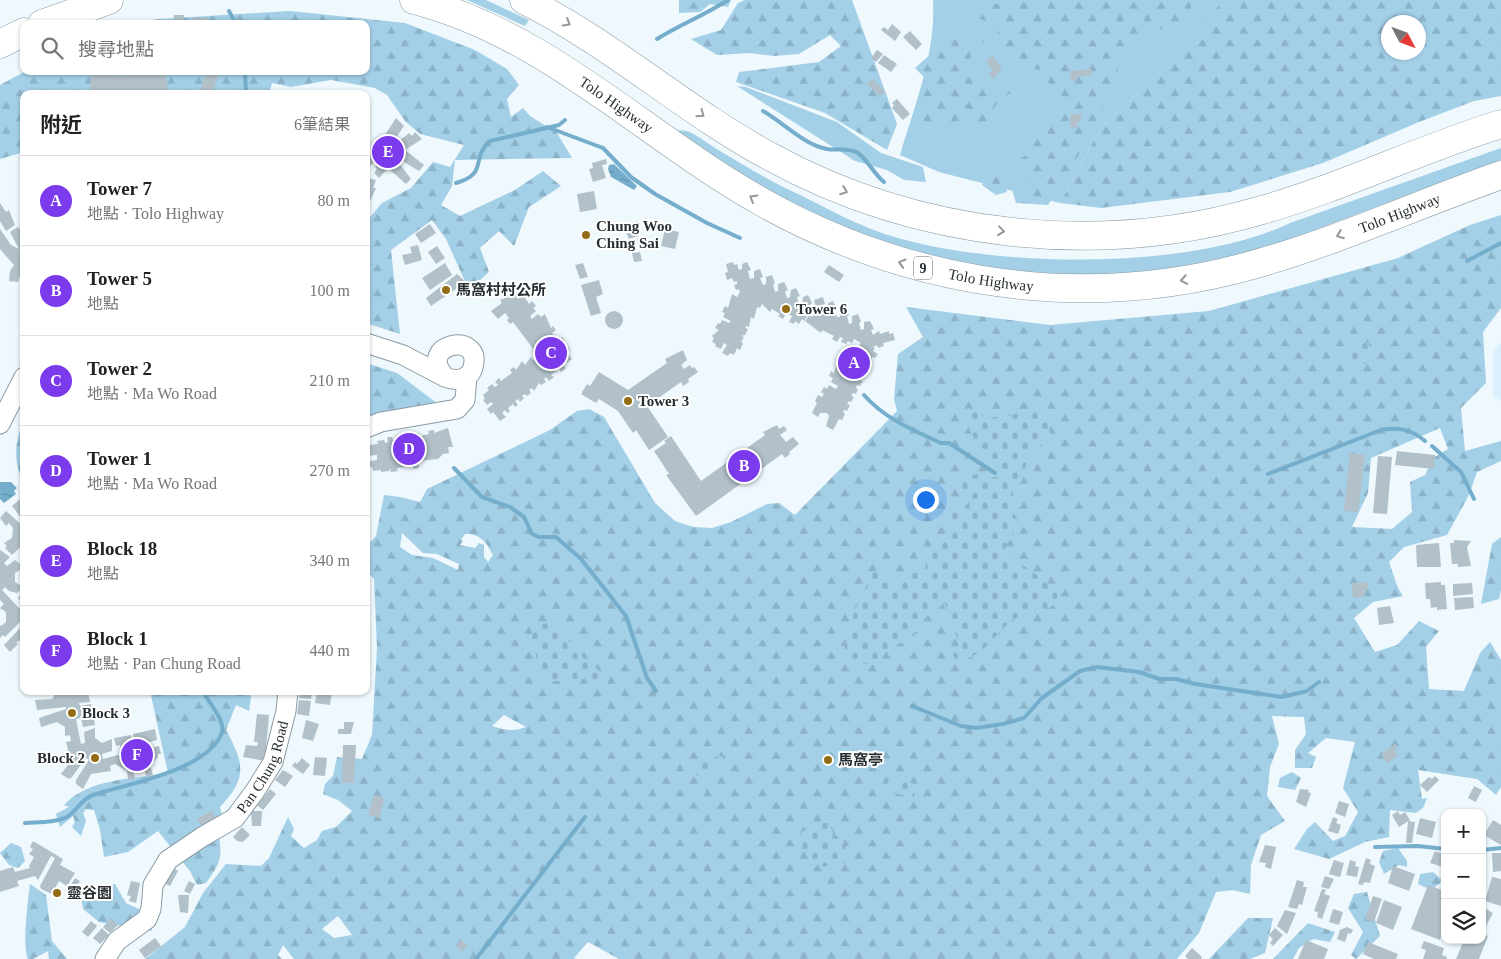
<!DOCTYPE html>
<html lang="zh-TW">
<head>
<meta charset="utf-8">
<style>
	:root { --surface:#fff; --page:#f6f6f6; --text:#222; --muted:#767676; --line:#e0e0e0; --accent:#7c3aed }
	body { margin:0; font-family:"Times New Roman","Noto Sans TC",serif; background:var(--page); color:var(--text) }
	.controls { position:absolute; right:15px; bottom:15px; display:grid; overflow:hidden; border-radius:10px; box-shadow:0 1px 4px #0004 }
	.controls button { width:45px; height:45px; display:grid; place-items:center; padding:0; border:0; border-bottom:1px solid var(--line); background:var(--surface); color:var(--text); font:25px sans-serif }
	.compass { position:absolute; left:1381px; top:15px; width:45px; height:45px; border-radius:50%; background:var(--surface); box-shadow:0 1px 4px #0004; rotate:131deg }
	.you { position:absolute; left:925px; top:499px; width:18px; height:18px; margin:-12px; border:4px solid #fff; border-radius:50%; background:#1a73e8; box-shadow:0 0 0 8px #1a73e833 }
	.badge { display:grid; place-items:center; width:32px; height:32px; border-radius:50%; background:var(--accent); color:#fff; font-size:16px; font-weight:700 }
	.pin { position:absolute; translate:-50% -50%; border:2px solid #fff; box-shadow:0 1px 5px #0006 }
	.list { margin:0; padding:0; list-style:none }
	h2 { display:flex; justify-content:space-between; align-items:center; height:65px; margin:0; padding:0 20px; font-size:21px }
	h2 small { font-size:16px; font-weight:400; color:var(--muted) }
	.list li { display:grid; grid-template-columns:32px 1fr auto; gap:15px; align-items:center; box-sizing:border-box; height:90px; padding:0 20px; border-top:1px solid var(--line) }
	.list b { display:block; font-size:19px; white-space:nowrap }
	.list p { margin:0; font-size:16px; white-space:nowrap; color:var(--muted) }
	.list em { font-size:16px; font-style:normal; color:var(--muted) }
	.icon { flex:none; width:28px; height:28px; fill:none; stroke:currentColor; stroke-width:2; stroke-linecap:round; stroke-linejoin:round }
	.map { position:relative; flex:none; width:1501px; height:959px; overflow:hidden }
	.search { position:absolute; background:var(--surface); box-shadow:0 1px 4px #0004; left:20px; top:20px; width:350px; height:55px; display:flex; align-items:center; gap:12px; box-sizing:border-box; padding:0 18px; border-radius:10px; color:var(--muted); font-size:19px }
	.panel { position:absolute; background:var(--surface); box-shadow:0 1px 4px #0004; left:20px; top:90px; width:350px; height:605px; border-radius:10px }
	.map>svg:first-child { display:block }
	.built { fill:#d9f1fe }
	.grass { fill:#a3cfe7 }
	.forest { fill:url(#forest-firs); fill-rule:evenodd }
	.cemetery { fill:url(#cemetery-stones) }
	.water { fill:url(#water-ripples) }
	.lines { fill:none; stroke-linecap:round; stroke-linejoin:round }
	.stream { stroke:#75aecc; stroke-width:4 }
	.building { fill:#b1c0c9 }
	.minor-casing { stroke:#8b9ba3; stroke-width:21 }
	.highway-casing { stroke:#8b9ba3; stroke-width:29 }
	.minor { stroke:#fff; stroke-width:19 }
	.highway { stroke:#fff; stroke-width:28 }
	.oneway { stroke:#949798 }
	.poi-dot { fill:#936d16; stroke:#fff; stroke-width:2 }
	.labels { text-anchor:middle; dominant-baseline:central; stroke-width:4; stroke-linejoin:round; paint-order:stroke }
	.shield { fill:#fff; stroke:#686d70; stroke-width:1 }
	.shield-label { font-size:14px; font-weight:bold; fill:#282f32 }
	.street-label { font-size:15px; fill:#282f32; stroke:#fff }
	.poi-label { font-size:15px; font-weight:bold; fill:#282f32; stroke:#fff; text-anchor:start }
</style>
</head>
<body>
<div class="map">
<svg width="1501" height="959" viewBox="0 0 1501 959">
	<defs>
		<pattern id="forest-firs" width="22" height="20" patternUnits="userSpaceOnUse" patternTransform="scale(1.25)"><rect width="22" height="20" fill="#a3cfe7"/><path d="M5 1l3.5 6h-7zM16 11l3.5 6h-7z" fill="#8cb2c7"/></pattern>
		<pattern id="cemetery-stones" width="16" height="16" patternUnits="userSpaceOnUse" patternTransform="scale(1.25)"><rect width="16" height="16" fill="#a3cfe7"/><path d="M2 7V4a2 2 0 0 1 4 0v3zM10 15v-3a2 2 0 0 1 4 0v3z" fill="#8cb2c7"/></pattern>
		<pattern id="water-ripples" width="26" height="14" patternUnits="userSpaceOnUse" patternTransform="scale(1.25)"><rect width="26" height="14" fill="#75aecc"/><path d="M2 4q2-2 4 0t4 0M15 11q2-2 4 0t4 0" fill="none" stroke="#608ea6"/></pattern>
	</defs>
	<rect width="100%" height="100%" fill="#eef8fd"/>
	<polygon class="built" points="1501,343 1501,401 1493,396 1493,351"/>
	<g class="grass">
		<polygon points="467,0 486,0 529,20 525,26"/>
		<path d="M933 0H1226L1161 70 1100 129 1060 203 939 172 900 155C915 105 936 53 933 0Z"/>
		<polygon points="737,86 746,87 837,122 881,153 923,167 926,182 904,180 887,170 855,161"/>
		<path d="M667 131C673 131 680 130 686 131 695 133 707 143 715 148 742 164 769 181 798 194 830 210 864 229 898 238 1003 268 1192 270 1290 223L1501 148V160L1251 254 1191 271 1115 279 966 270 838 232Z"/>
	</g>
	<g class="forest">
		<polygon points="679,0 731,0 728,7 710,4 700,12 679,13"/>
		<polygon points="745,0 852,0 897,124 887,150 825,113 736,82 739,72 819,62 841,46 830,35 799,54 774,56 749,53 717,55 691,39 721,30 738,3"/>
		<polygon points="1015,0 1193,0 1187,20 1140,37 1132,49 1112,54 1118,70 1109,96 1067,177 1048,205 1016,203 1012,189 1038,179 1016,161 1032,152 1032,132 1054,116 1067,102 1048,82 1043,70 1021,68 982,41 1002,31 984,20 964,13 980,7"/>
		<path d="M1224 0H1501V96L1474 101 1419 122 1323 163 1230 192 1101 208 1060 203 1100 129 1161 70ZM1388 22H1418V52H1388Z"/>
		<polygon points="290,11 405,23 475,50 507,69 519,85 507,99 511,117 523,108 530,116 557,133 572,158 455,160 452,186 441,205 460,216 515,190 543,171 561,186 529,207 514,246 499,231 480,248 489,272 469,290 446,239 432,220 391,250 400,334 366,323 366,222 382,203 411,188 433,162 450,167 464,145 420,134 405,121 387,95 375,88 331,80 291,87 272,83 269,94 24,94 24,152 0,159 0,85 26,71 366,71 366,24 119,24 160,19"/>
		<polygon points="958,33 972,43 970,63 985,80 1011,92 995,106 982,132 969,125 941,125 917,121 928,81 915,68 951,36"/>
		<polygon points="994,165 1002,172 1007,192 996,195 982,185"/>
		<path d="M1501 215V308L1483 332 1486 383 1461 408 1465 451 1501 441V461L1477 472 1469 495 1447 535 1404 547 1389 562 1398 588 1403 596 1373 602 1354 618 1375 652 1397 645 1419 621 1439 631 1426 647 1429 689 1464 691 1480 653 1490 642 1501 660V787L1496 795 1477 779 1418 770 1422 799 1427 798 1423 808 1416 813 1390 810 1389 837 1365 842 1329 859 1294 849 1307 829 1315 822 1333 841 1345 836 1358 812 1343 788 1355 742 1326 738 1308 753 1316 757 1312 768H1295V750L1306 734 1304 717 1272 716 1279 744 1270 767 1267 796 1285 821 1261 835 1251 865 1250 894 1232 890 1216 892 1199 933 1177 959H619L588 942 574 958 576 959H294L283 945 278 955 282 959H145L185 927 203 893 226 864 261 866 269 858 288 817 294 829 291 836 304 848 317 840 322 831 336 827 352 811 338 800 323 794 325 784 333 776 337 757 362 759 372 735 377 648 374 579 366 571V547L376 536 384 495 400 497 420 502 427 489 550 430 577 411 589 409 604 417 655 503 675 521 693 527 712 528 731 522 767 504 779 503 795 515 897 411 894 399 898 354 923 337 906 307 1050 325 1209 311 1398 258 1470 225ZM1440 428 1448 449 1433 458 1425 475 1410 482 1412 512 1392 529 1352 527 1368 493 1371 458ZM402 533 423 553 437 554 459 564 458 570 433 558 412 555 400 547ZM465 534C480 533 487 543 493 555L488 562 484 557V545L479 543 475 548 460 545 463 541 461 540ZM504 715 526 727C514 732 504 730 492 726ZM338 916 352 935 334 938 322 929Z"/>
		<polygon points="366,363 397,373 442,407 366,421"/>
		<path d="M24 420V484C13 462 14 442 24 420Z"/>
		<polygon points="1501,537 1501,590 1499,599 1481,604 1492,544"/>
		<path d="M150 691H248L251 697 249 711 236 705 226 730C244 763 248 778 220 807L224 822 218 832C223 858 221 862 206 883L197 885 190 871 158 831 128 852 104 857 100 830 94 810 86 809 83 813 86 821 81 836 72 827 75 822 73 816 60 827 56 814 69 807 64 805C89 778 134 779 168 773Z"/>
		<polygon points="1292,772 1301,778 1295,790 1278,787 1280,778"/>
		<polygon points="11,843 21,847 25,861 18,868 9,865 0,853"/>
		<polygon points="1398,848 1407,861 1407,867 1399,865 1384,874 1379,862 1383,851"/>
		<polygon points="1433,872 1443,881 1431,890 1418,884 1420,874"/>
		<path d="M30 884 46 895 52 941 67 959H49L48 951 33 959H28C22 944 28 901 30 884Z"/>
		<polygon points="115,884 126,903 158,918 151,931 99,922 83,909 81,897 88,887"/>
		<polygon points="1367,892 1380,936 1356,959 1351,955 1363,932 1348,908 1354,894"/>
		<polygon points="1248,918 1273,918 1265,953 1250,959 1209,959"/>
		<polygon points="1308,923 1335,932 1330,942 1313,939 1299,948 1293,959 1273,959"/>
	</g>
	<g class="cemetery">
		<polygon points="1369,342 1368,363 1349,366 1343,352"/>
		<path d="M965 405C990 426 1011 416 1038 406L1048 422 1050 434 1027 460 1022 481 1011 490 1012 511 1017 518 1018 527 1005 548 1006 553 1055 588C1059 594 1058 600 1053 605 1042 615 1023 611 1010 622 996 633 975 667 954 658L953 655 959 644 945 603 921 621 914 636 882 653 873 665 844 660 842 657 855 610 873 572 878 570C893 588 906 576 925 568L927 562 926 552 951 529 949 519 951 508 955 506 963 513 970 511 969 502 958 491 959 478 977 474 996 478 999 476C1000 460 985 454 977 443 969 431 965 419 965 405Z"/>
		<path d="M559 618 561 633 567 640 576 643 583 658 603 674 598 679C591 680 584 678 577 679 563 679 550 686 538 675L536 655 530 637C538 618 545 628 559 618Z"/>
		<polygon points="718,756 723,757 723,764 717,764 709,776 697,776 695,770 699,762 708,762"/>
		<polygon points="899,779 906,779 916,787 914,797 887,792 888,782"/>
		<polygon points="823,823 828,823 834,834 844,841 849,860 847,863 820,867 802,848 801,832"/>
	</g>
	<g class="water">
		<polygon points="614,164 637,186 634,190 611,177 608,169 609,165"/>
		<polygon points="0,482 11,482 17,488 14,491 16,494 4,503 0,499"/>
	</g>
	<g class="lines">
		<g class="stream">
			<polyline points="229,11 236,24"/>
			<path d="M657 39C681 24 705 15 728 0"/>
			<polyline points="245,71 246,94"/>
			<path d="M763 111C784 123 804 145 827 149 837 151 848 147 858 153 867 159 874 174 884 182"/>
			<polyline points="547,127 603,148 631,177 655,194 707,223 740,238"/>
			<path d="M456 183C489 174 470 158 490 141L559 125 565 120"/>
			<polyline points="1467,261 1501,243"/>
			<path d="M864 395C885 419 913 430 941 443H949L995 473"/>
			<polyline points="1432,446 1461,472 1474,499"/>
			<polyline points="454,468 482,497 510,507 524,517 532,534 539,537 556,537 581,559 626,616 647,678 656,691"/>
			<path d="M1268 474 1381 430C1399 427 1411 429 1425 441"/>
			<polyline points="912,706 961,726 976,728 1003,724 1024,718 1042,698 1080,671 1097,667 1139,672 1159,679 1176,679 1195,684 1282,697 1307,691 1319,682"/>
			<path d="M25 823C38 822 55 823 67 817 77 811 81 799 93 795 127 784 204 771 221 735 228 722 208 703 203 691"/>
			<polyline points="1375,847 1418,846 1445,849"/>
			<polyline points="1482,850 1501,848"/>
			<polyline points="476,959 585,817"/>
		</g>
	</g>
	<g class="building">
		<polygon points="174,15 184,15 183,24 173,24"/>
		<polygon points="193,17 208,18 208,24 192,24"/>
		<polygon points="892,24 901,32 895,41 881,30 884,27 888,30"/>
		<polygon points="910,31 922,44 916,50 903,37"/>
		<polygon points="877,50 883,54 876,62 871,58"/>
		<polygon points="884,55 897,64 891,72 878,63"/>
		<polygon points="993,56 1002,68 993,79 989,74 993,71 986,61"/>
		<polygon points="1092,69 1092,75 1077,77 1077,80 1071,81 1070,71"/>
		<polygon points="125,71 165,71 169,94 90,94 91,74 125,76"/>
		<polygon points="207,71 220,71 212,94 199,94"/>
		<polygon points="872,79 885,91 880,96 867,84"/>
		<polygon points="897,99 910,114 903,120 892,108 894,105 892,103"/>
		<polygon points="1071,114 1081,114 1081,122 1077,122 1077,128 1070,127"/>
		<polygon points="396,118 404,126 395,139 398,142 409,133 412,136 415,132 422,139 405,150 424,165 419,171 401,160 399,163 411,179 406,184 388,168 379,178 374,173 377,169 375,167 381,160 378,158 368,168 366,167 366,154 378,143 387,151 389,149 381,141"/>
		<polygon points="606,159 607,164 602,165 606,178 593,182 589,169 593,168 592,163"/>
		<polygon points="367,178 376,180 373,188 376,188 367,208"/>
		<polygon points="594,191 597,209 580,212 577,194"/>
		<polygon points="0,203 6,212 9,210 15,225 6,231 0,221"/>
		<polygon points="638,221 640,227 636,229 638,236 629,239 624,226"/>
		<polygon points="430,224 436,233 421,243 415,234"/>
		<polygon points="18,227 24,234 24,262 18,282 9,281 10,271 14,265 0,249 0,229 11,245 19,249 10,232"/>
		<polygon points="665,229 679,232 675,249 661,246"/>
		<polygon points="646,236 649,243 640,247 637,239"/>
		<polygon points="418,245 422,260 405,265 402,255 412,253 410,247"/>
		<polygon points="437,246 445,258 436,264 428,252"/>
		<polygon points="640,252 642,261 634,262 632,253"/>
		<polygon points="733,262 734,265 737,264 739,270 742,269 742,264 747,262 751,270 748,271 750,279 754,278 754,271 760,269 763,277 760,278 763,285 766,284 766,277 772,275 775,283 773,284 775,292 778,291 778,284 784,282 788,290 785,291 787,298 790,297 791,290 796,288 800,296 797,297 799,305 802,304 803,297 808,295 812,303 802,312 807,316 804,321 802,319 799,324 795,321 794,324 789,322 792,316 786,313 783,319 778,316 780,314 772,309 770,312 762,304 760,308 757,307 754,319 751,317 749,327 747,326 745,328 748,329 745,335 741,336 744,337 741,342 743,343 740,350 737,348 734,355 730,353 728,356 722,353 727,345 724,343 721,349 715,346 716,344 712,342 714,338 712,336 719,330 715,328 718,323 720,324 722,320 729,323 731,321 723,317 725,313 722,312 725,306 728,308 732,294 737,297 740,292 739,289 736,290 734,285 737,284 737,281 734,282 732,278 727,280 725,273 728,272 726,264"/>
		<polygon points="445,263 452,275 430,290 422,278"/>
		<polygon points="583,263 588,277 580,279 575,265"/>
		<polygon points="829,265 844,275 839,282 824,272"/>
		<polygon points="457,274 466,282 431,306 426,298"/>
		<polygon points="599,280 603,294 596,297 601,313 591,316 581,285"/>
		<polygon points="526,284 532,292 525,298 529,304 532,301 536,306 533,308 536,311 530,316 532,319 538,314 541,317 545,314 551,328 553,326 556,330 552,333 559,339 562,337 565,341 561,344 563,348 566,345 570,349 566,352 572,359 563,365 566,368 561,372 559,369 551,375 554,377 549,381 546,377 544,379 546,382 541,385 539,383 534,391 532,388 529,390 531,393 527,396 525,394 522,396 524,398 520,402 518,399 515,401 518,405 515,407 513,404 508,408 510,411 507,413 505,410 502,413 506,417 500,421 493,412 491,414 487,409 493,404 491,402 487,405 483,400 485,399 483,395 489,390 487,388 492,384 495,387 498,385 495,382 499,378 501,381 512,373 510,370 514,367 516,370 522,361 525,365 531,357 533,360 540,358 532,351 534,350 513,322 510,324 507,320 509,318 505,313 498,319 491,311 502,303 500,300 510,296 508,294 513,290 515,292"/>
		<polygon points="823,297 825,304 821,305 823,311 827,310 828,303 833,301 837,309 834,310 837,317 840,317 840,309 846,308 849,316 847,316 849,324 852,323 852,316 858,314 861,322 859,323 861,330 864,329 864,322 870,321 874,329 871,330 873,335 879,331 880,334 889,331 889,334 893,333 895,340 883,343 884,346 878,348 877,345 873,347 875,348 873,351 878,354 875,358 872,357 871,367 868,365 864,372 867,373 864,379 862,377 860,380 863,381 860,386 857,385 856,388 858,389 856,394 853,393 851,396 854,397 851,402 849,401 847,404 850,405 847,411 844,410 843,412 845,414 842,420 839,419 833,430 826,426 829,416 827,413 820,413 818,417 812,413 817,403 815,401 818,395 822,397 824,394 821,392 824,387 827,389 829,385 836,389 838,386 831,382 833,378 829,376 831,371 834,373 838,359 842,361 845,352 848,353 849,350 855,353 861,343 854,339 852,343 848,341 846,344 841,342 843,338 840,337 837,342 832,339 834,336 822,330 821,333 805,321 809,315 812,317 817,311 814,300"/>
		<circle cx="614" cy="320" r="9"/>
		<polygon points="683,350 687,360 681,365 684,369 690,365 692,368 694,367 698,372 688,379 689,382 683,386 681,382 647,406 668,437 649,450 636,430 633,433 618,411 599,399 596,403 581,394 587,384 590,386 599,372 628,390 667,363 665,359"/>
		<polygon points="777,425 779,429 784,426 787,430 780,435 786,442 793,437 799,444 789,452 790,454 785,458 782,454 696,516 666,475 669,474 654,451 666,443 664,441 671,436 701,481 765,435 763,432"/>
		<polygon points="448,428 453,447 448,447 449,453 443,454 438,459 419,461 419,468 413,469 413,466 397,468 398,471 391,472 390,468 389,471 381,472 381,470 373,471 372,467 367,468 366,462 377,460 377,455 367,456 366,451 370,450 369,445 378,444 377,441 384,440 385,443 388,442 387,437 392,437 393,440 402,438 401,435 407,435 408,440 415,438 414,433 419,433 420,436 429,434 428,431 434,430 434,433"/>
		<polygon points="1397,451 1435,455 1434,469 1395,465"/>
		<polygon points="1350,453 1365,455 1358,512 1344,511"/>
		<polygon points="1378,456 1392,457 1387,514 1373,513"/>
		<polygon points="20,499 24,504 24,522 12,506"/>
		<polygon points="6,511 24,527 24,544 12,555 5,548 7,546 4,543 12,538 13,528 9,523 6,526 0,518"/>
		<polygon points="1454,540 1471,541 1467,547 1471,566 1458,567 1458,564 1452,564 1450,543 1454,543"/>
		<polygon points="1439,543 1441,567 1417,567 1416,545"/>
		<polygon points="0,550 10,557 4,563 7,566 15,560 24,567 15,573 15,582 23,587 17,593 9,591 5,587 2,590 19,608 23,604 18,598 24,591 24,624 21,621 5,637 3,635 0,638 0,625 1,626 6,622 6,612 0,608 4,604 0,600"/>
		<polygon points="1368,582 1368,590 1364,591 1364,597 1353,598 1352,583"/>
		<polygon points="1441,582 1441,585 1445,585 1447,609 1437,610 1437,607 1431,608 1430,599 1426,599 1425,583"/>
		<polygon points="1472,583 1473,594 1453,596 1453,584"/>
		<polygon points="1473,597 1474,608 1455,610 1454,598"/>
		<polygon points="1390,606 1394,623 1379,625 1377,608"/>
		<polygon points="24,624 24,639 16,642 18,644 10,652 4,645"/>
		<polygon points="57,691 70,693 88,691 90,702 79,703 80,706 91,704 95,725 83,727 81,718 76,719 81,744 85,743 84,732 95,728 95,738 102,743 112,739 112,751 102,754 103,759 122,754 120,745 116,746 114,738 131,735 132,745 135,745 133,734 155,729 157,740 146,743 147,749 159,746 161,754 158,754 158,757 150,765 153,775 146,777 144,767 141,768 138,758 135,758 136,769 133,769 135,779 128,780 127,771 115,764 110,766 111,771 91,774 83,789 76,784 76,780 89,760 86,758 72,777 69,779 61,774 71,761 66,742 71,741 70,735 65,736 65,727 57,722 41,727 39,718 66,709 66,707 37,710 35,700 52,699"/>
		<polygon points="300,691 312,691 311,699 299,698"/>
		<polygon points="317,691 332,692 330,705 315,703"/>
		<polygon points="299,700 311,701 309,716 297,714"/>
		<polygon points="257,714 269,715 265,761 243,757 246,745 257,746 258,742 254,742"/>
		<polygon points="306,720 319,724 313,741 302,738"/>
		<polygon points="344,722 354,722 351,734 338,734 338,729 344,729"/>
		<polygon points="1395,744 1397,746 1395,751 1398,755 1387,763 1381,754"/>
		<polygon points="343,745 356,745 354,783 342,783"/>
		<polygon points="827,754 834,758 830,765 823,761"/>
		<polygon points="315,757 327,758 325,776 313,775"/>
		<polygon points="302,758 310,765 303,774 292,766 295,762 297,764"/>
		<polygon points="283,770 293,776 285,787 275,780"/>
		<polygon points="1435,776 1439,780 1427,792 1420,785 1429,777 1432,779"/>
		<polygon points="1474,786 1482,790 1476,802 1468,798"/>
		<polygon points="270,789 276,794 263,810 257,805"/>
		<polygon points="1300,789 1309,790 1308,792 1311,793 1306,807 1296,802"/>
		<polygon points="374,795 385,798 379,818 368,815"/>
		<polygon points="1339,801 1349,804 1345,817 1335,813"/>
		<polygon points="212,811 216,820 202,827 197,819"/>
		<polygon points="251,811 262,811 261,826 252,826"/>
		<polygon points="1398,811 1400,815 1405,812 1410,820 1399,827 1392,815"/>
		<polygon points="1333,817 1338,819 1336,823 1341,825 1338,834 1328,831"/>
		<polygon points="1420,818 1436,822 1432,838 1416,834"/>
		<polygon points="1493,820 1501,825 1501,845 1484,835"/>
		<polygon points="1408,821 1415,822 1412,843 1406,843"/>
		<polygon points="242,827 250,835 243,842 237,841 233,837"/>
		<polygon points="33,841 63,859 60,865 75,873 67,886 59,881 52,894 41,889 40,886 55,858 51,856 38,880 35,876 17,881 19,886 0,892 0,871 13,867 15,872 30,868 29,866 34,857 29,854 33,849 30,847"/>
		<polygon points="1265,845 1276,847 1271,869 1265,867 1266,863 1259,862"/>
		<polygon points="1435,851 1445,855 1443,867 1430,863"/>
		<polygon points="1492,853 1501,853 1501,871 1493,872"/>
		<polygon points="1366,858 1371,860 1370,864 1375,866 1370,883 1364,882 1363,885 1358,884"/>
		<polygon points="1334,860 1344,863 1340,877 1329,874"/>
		<polygon points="1350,860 1356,862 1355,866 1359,867 1357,877 1346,875"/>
		<polygon points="1393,866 1415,874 1409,891 1388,883"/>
		<polygon points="173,867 178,871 170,886 164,883"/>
		<polygon points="1325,876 1334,879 1329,889 1321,887"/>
		<polygon points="1492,877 1501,879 1501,906 1485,901"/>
		<polygon points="75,878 80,881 72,894 67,891"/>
		<polygon points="1297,880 1304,882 1303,887 1307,887 1302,905 1299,904 1297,909 1288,907"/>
		<polygon points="131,881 140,883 136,903 129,901 131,896 127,895"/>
		<polygon points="189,881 195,884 190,894 184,891"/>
		<polygon points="1428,885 1445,891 1445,926 1440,940 1411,929"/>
		<polygon points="1322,889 1326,890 1324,894 1330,896 1322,919 1317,917 1318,912 1314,911"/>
		<polygon points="178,895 189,895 188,913 180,912"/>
		<polygon points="1373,896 1382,899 1374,922 1365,919"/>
		<polygon points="1384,900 1402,907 1393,930 1376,923"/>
		<polygon points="1482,907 1493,913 1486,926 1482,924"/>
		<polygon points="1333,909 1343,912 1339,925 1329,922"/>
		<polygon points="1285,910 1296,913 1287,934 1277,926"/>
		<polygon points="111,918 118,925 110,933 103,927"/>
		<polygon points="91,921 97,926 88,937 82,932"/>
		<polygon points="1347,927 1353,930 1351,934 1348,933 1345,942 1337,939 1340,930"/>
		<polygon points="102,928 109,935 100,944 93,938"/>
		<polygon points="1275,928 1283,935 1273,946 1270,943 1273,939 1269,935"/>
		<polygon points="1482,934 1488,936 1479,959 1456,959 1464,940 1482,940"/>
		<polygon points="155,938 161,946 145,958 139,950"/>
		<polygon points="461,940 467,946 462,952 456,946"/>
		<polygon points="1306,940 1328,949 1324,959 1298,959"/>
		<polygon points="1424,941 1444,948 1442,955 1447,957 1446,959 1423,959 1426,950 1421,948"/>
		<polygon points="1368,942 1398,954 1396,959 1374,959 1363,954"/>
		<polygon points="1192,948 1202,957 1201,959 1188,959 1185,956"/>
	</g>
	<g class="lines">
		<g class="minor-casing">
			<g id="minor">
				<path d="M366 343 403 355 445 377C456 382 470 380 473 367 483 330 415 344 445 377"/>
				<polyline points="0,424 24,377"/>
				<polyline points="366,428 381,422 457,409 465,400 467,376"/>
				<path id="s1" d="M105 959 117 941 147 919 151 909 153 885 168 860 202 837 235 818 255 791 273 762 286 711 288 691"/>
			</g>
		</g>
		<g class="highway-casing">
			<g id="highway">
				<path id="s2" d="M414 0C531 30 620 112 719 176 880 281 1070 317 1256 264 1340 240 1419 204 1501 175"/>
				<path d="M524 0C611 43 684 110 769 156 918 238 1099 258 1262 210 1343 187 1420 149 1501 124"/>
				<polyline points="42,24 109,0"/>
				<polyline points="0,44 24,32"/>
			</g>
		</g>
		<use href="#minor" class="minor"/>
		<use href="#highway" class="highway"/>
	</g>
	<defs><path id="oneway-chevron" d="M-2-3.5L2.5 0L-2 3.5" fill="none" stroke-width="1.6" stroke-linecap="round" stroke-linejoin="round" transform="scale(1.25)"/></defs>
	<g class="oneway">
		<use href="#oneway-chevron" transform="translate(567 23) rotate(31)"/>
		<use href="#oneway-chevron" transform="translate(701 114) rotate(35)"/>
		<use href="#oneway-chevron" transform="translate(844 191) rotate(21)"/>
		<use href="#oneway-chevron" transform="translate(753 198) rotate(-150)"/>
		<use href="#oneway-chevron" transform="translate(1001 231) rotate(7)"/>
		<use href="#oneway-chevron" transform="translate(1340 235) rotate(159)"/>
		<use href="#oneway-chevron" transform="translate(902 263) rotate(-163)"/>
		<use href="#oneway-chevron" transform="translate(1184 280) rotate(170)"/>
	</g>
	<g class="poi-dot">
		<circle cx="586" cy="235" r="5"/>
		<circle cx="446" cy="290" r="5"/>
		<circle cx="786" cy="309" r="5"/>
		<circle cx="628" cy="401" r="5"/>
		<circle cx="72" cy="713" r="5"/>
		<circle cx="95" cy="758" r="5"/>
		<circle cx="828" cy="760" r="5"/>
		<circle cx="57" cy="893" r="5"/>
	</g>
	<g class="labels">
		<rect class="shield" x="914" y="256.5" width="18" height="23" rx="4"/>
		<g class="shield-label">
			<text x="923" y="268">9</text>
		</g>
		<g class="street-label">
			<text stroke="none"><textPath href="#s2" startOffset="229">Tolo Highway</textPath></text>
			<text stroke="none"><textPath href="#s2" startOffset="1068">Tolo Highway</textPath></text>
			<text stroke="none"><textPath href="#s2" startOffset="648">Tolo Highway</textPath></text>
			<text stroke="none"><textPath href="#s1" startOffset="261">Pan Chung Road</textPath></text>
		</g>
		<g class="poi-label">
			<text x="596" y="226">Chung Woo<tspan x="596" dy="17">Ching Sai</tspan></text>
			<text x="456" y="290">馬窩村村公所</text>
			<text x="796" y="309">Tower 6</text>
			<text x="638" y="401">Tower 3</text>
			<text x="82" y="713">Block 3</text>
			<text x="85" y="758" text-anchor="end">Block 2</text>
			<text x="838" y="760">馬窩亭</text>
			<text x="67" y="893">靈谷園</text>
		</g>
	</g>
</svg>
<div class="controls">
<button>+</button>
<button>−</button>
<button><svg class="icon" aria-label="layers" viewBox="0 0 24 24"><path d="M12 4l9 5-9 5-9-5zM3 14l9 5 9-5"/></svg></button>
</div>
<svg class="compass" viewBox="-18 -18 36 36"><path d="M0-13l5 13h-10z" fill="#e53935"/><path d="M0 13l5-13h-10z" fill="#767676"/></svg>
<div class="you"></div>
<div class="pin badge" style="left:854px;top:363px">A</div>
<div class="pin badge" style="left:744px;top:466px">B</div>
<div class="pin badge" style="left:551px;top:353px">C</div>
<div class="pin badge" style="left:409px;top:449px">D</div>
<div class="pin badge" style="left:388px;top:152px">E</div>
<div class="pin badge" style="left:137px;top:755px">F</div>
<div class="search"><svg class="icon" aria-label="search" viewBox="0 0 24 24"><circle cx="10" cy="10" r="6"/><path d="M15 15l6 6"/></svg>搜尋地點</div>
<section class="panel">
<h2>附近<small>6筆結果</small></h2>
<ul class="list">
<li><span class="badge">A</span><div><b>Tower 7</b><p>地點 · Tolo Highway</p></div><em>80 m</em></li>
<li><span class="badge">B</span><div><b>Tower 5</b><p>地點</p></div><em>100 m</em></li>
<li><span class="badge">C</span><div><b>Tower 2</b><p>地點 · Ma Wo Road</p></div><em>210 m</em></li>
<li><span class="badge">D</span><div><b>Tower 1</b><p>地點 · Ma Wo Road</p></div><em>270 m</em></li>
<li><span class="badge">E</span><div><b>Block 18</b><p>地點</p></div><em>340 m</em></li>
<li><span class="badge">F</span><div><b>Block 1</b><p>地點 · Pan Chung Road</p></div><em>440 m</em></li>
</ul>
</section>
</div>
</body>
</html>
